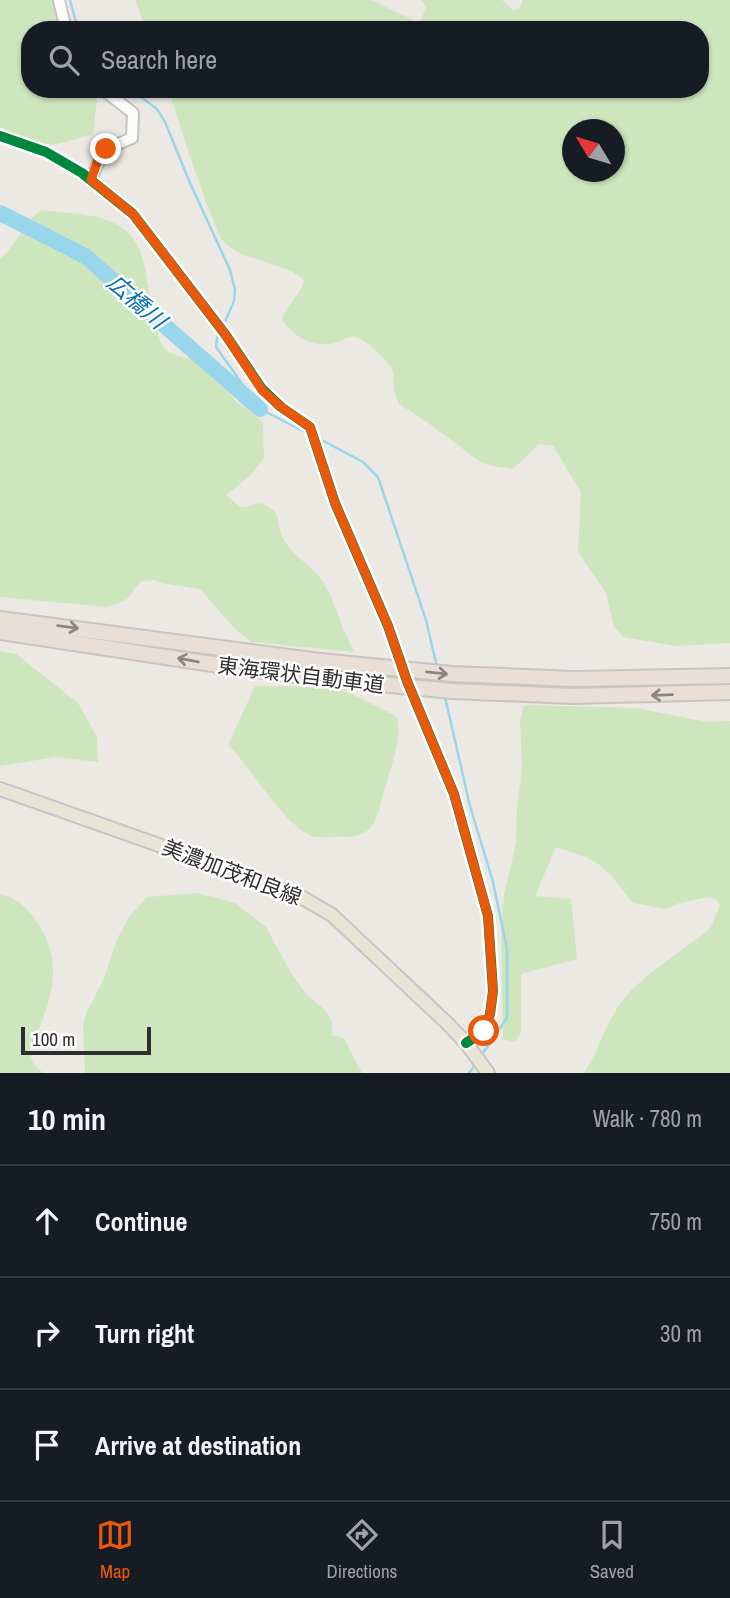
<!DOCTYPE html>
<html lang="en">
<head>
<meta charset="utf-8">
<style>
	:root { --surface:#171b24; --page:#242831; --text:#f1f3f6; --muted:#9ea1a6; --line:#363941; --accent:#ea580c }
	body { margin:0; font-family:"Archivo Narrow","Noto Sans JP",sans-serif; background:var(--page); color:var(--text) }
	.compass { position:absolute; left:562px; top:119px; width:63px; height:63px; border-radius:50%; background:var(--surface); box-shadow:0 2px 5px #0004; rotate:308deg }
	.scale { position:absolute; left:21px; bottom:18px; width:130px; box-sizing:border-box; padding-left:7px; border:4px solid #2e2e2e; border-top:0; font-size:19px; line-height:24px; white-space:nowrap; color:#2e2e2e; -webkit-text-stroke:5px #fff; paint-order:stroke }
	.stop { position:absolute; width:21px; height:21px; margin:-16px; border:5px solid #ea580c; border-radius:50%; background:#fff }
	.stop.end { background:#ea580c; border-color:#fff; box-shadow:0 2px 7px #0008 }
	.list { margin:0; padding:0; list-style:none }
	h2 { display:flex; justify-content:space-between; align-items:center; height:91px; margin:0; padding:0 28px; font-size:30px }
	h2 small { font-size:23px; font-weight:400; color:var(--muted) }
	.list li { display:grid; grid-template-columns:46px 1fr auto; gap:21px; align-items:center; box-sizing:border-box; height:112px; padding:0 28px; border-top:2px solid var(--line) }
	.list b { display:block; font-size:26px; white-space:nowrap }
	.list em { font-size:23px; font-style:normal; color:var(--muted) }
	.icon { flex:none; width:38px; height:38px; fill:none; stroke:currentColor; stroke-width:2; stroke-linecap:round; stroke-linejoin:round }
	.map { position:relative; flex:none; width:730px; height:1073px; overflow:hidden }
	.search { position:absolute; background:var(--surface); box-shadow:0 2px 5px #0004; left:21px; right:21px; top:21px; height:77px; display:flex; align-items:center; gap:18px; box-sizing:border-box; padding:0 24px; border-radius:28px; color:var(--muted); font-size:26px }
	.sheet { height:427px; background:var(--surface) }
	nav { display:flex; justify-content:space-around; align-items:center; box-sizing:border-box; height:98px; border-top:2px solid var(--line); background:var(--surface); font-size:19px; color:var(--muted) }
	nav a { display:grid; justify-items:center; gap:4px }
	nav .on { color:var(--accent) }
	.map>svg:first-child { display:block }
	.green { fill:#cee6be; fill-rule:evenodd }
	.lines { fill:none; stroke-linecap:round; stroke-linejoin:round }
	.stream { stroke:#99d6ec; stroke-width:2.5 }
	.river { stroke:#99d6ec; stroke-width:16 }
	.minor-casing { stroke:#c5c4c5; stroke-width:14 }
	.major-casing { stroke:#c6c5c4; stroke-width:16 }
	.highway-casing { stroke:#c6c5c4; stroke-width:18 }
	.minor { stroke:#fcfcfb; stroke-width:10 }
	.major { stroke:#e8e4d6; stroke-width:12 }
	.highway { stroke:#eadfd6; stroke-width:14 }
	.highway-bridge-casing { stroke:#c6c5c4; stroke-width:18; stroke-linecap:butt }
	.highway-bridge { stroke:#eadfd6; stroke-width:14 }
	.cycleway-casing { stroke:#fff; stroke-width:15 }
	.cycleway { stroke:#00873e; stroke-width:10 }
	.oneway { stroke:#8c8682 }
	.route { stroke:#ea580c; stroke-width:9 }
	.labels { text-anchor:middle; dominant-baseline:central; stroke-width:5; stroke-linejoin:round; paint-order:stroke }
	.street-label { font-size:21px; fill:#2e2e2e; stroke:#fff }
	.water-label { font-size:23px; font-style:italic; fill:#0d6fa3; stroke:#fff }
</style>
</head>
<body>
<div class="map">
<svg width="730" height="1073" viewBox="0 0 730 1073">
	<rect width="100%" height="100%" fill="#ece8e4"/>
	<g class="green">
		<path d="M0 0H58L64 30H30V89H94L97 101 93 134C47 148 42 151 0 127Z"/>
		<path d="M135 0H371L417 22 422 18 426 7 421 0H502L513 10 519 9 523 0H730V643L675 646 623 637 614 626 606 593 578 552 581 492 553 446 539 444 513 469 492 466 479 461 427 422 399 404 394 391 393 371 390 365C381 357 367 339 355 337 348 336 341 341 334 343 312 348 294 337 282 320 286 305 301 295 304 280 282 261 248 263 226 244 214 235 176 113 168 89H700V30H146ZM572 130H614V172H572Z"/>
		<path d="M41 210C77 215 124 211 140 251 147 269 148 291 152 309 155 322 158 341 166 350 172 357 190 356 200 364 213 374 223 388 234 399 243 408 254 413 263 423L264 458 251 475 226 495C245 512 239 508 260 503 287 513 273 524 285 542 295 557 313 567 323 582 336 602 341 630 355 652L251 642 233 627 200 589 161 583 155 580 141 581 127 599 108 607 0 597V259C17 245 23 223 41 210Z"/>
		<polygon points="0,651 16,654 78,703 97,737 98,762 56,757 0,766"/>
		<path d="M255 686 330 687 354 695 396 716C404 736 389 773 383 794 376 823 374 837 341 837 333 837 323 838 315 837 287 831 250 765 228 745Z"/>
		<path d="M524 705 636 708 707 722 730 721V1073H584C599 1051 603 1030 616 1010 638 976 675 957 706 932L711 927 720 905 717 900 709 897 679 903 666 909 633 903 610 874 600 865 588 858 556 847 535 896 571 899 577 959 521 974V1032L515 1042 503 1039 501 924 504 895 516 843 517 808 522 767 520 720Z"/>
		<polygon points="198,893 235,903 266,927 291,973 306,994 326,1011 332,1023 332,1035 344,1038 362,1073 85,1073 83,1024 87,1012 104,978 117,939 129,917 147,897"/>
		<path d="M0 895C12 895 24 905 31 914 69 960 51 1003 29 1051L33 1063 43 1073H0Z"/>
	</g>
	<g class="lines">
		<g class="stream">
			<polyline points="70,0 78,30"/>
			<polyline points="130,89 157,109 165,122 190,183 230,270 235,290 234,301 224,324"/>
			<polyline points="218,333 216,347 260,409 307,433"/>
			<polyline points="316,437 363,462 378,477 426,620 437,667"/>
			<polyline points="445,697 470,806 493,882 507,949 507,1018 481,1056"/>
			<polyline points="469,1073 476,1064"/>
		</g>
		<polyline class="river" points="0,213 85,256 260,409"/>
		<g class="minor-casing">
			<g id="minor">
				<polyline points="59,0 66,30"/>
				<polyline points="0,136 46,152 82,173 133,214 225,334 262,389 281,407 310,427 335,503 388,626 407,681 454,794 488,916 493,991 490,1014 484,1031 466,1043"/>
				<path d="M91 180C103 150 103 150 132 138L133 113 102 89"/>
			</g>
		</g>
		<g class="major-casing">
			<polyline id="major" points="0,789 258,880 296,894 332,915 448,1024 466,1043 488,1073"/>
		</g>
		<g class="highway-casing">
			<g id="highway">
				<polyline points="0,619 320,661"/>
				<polyline points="0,632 232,667 328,679"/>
				<polyline points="574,679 730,676"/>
				<polyline points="573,696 730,692"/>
			</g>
		</g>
		<use href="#minor" class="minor"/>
		<use href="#major" class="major"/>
		<use href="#highway" class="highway"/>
		<g class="highway-bridge-casing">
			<g id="highway-bridge">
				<polyline points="320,661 452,674 574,679"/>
				<polyline points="328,679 452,691 573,696"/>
			</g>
		</g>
		<use href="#highway-bridge" class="highway-bridge"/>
		<g class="cycleway-casing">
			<polyline id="cycleway" points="0,136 46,152 82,173 133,214 225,334 262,389 281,407 310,427 335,503 388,626 407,681 454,794 488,916 493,991 490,1014 484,1031 466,1043"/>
		</g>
		<use href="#cycleway" class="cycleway"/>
	</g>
	<defs><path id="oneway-shaft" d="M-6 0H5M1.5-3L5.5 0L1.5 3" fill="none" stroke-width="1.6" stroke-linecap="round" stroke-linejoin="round" transform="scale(1.75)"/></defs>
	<g class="oneway">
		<use href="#oneway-shaft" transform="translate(68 627) rotate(7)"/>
		<use href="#oneway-shaft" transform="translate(188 660) rotate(-170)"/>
		<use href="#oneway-shaft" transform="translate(437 673) rotate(6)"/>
		<use href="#oneway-shaft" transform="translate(662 695) rotate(178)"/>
	</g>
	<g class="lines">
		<polyline class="route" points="106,149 98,160 91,180 133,214 225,334 262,390 281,407 310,427 335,503 388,626 407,681 454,794 488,916 493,991 490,1014 484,1031"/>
	</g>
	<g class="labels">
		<g class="street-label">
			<text transform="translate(301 675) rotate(7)">東海環状自動車道</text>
			<text transform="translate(232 872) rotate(21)">美濃加茂和良線</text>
		</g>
		<g class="water-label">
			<text transform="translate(137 301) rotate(41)">広橋川</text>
		</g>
	</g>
</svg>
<svg class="compass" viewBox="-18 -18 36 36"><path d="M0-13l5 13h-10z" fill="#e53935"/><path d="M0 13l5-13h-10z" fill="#9ea1a6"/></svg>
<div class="scale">100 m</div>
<div class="stop" style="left:484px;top:1031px"></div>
<div class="stop end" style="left:106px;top:149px"></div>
<div class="search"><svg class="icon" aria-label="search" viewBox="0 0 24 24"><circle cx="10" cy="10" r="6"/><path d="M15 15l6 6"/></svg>Search here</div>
</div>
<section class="sheet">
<h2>10 min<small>Walk · 780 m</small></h2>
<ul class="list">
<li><svg class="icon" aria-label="ahead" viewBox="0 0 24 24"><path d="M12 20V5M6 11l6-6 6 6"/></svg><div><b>Continue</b></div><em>750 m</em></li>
<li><svg class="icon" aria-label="right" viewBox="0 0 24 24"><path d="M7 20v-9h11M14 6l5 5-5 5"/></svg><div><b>Turn right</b></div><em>30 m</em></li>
<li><svg class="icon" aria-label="arrive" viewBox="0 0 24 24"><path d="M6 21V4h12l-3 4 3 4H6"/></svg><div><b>Arrive at destination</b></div></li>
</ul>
</section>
<nav>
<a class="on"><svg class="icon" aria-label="map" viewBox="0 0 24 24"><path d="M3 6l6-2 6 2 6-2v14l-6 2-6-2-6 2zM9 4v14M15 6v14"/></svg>Map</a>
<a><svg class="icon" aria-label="directions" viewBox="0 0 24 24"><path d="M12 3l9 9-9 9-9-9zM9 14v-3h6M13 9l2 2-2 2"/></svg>Directions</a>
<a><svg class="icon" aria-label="saved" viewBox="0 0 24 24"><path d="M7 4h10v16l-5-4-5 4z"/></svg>Saved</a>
</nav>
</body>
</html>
